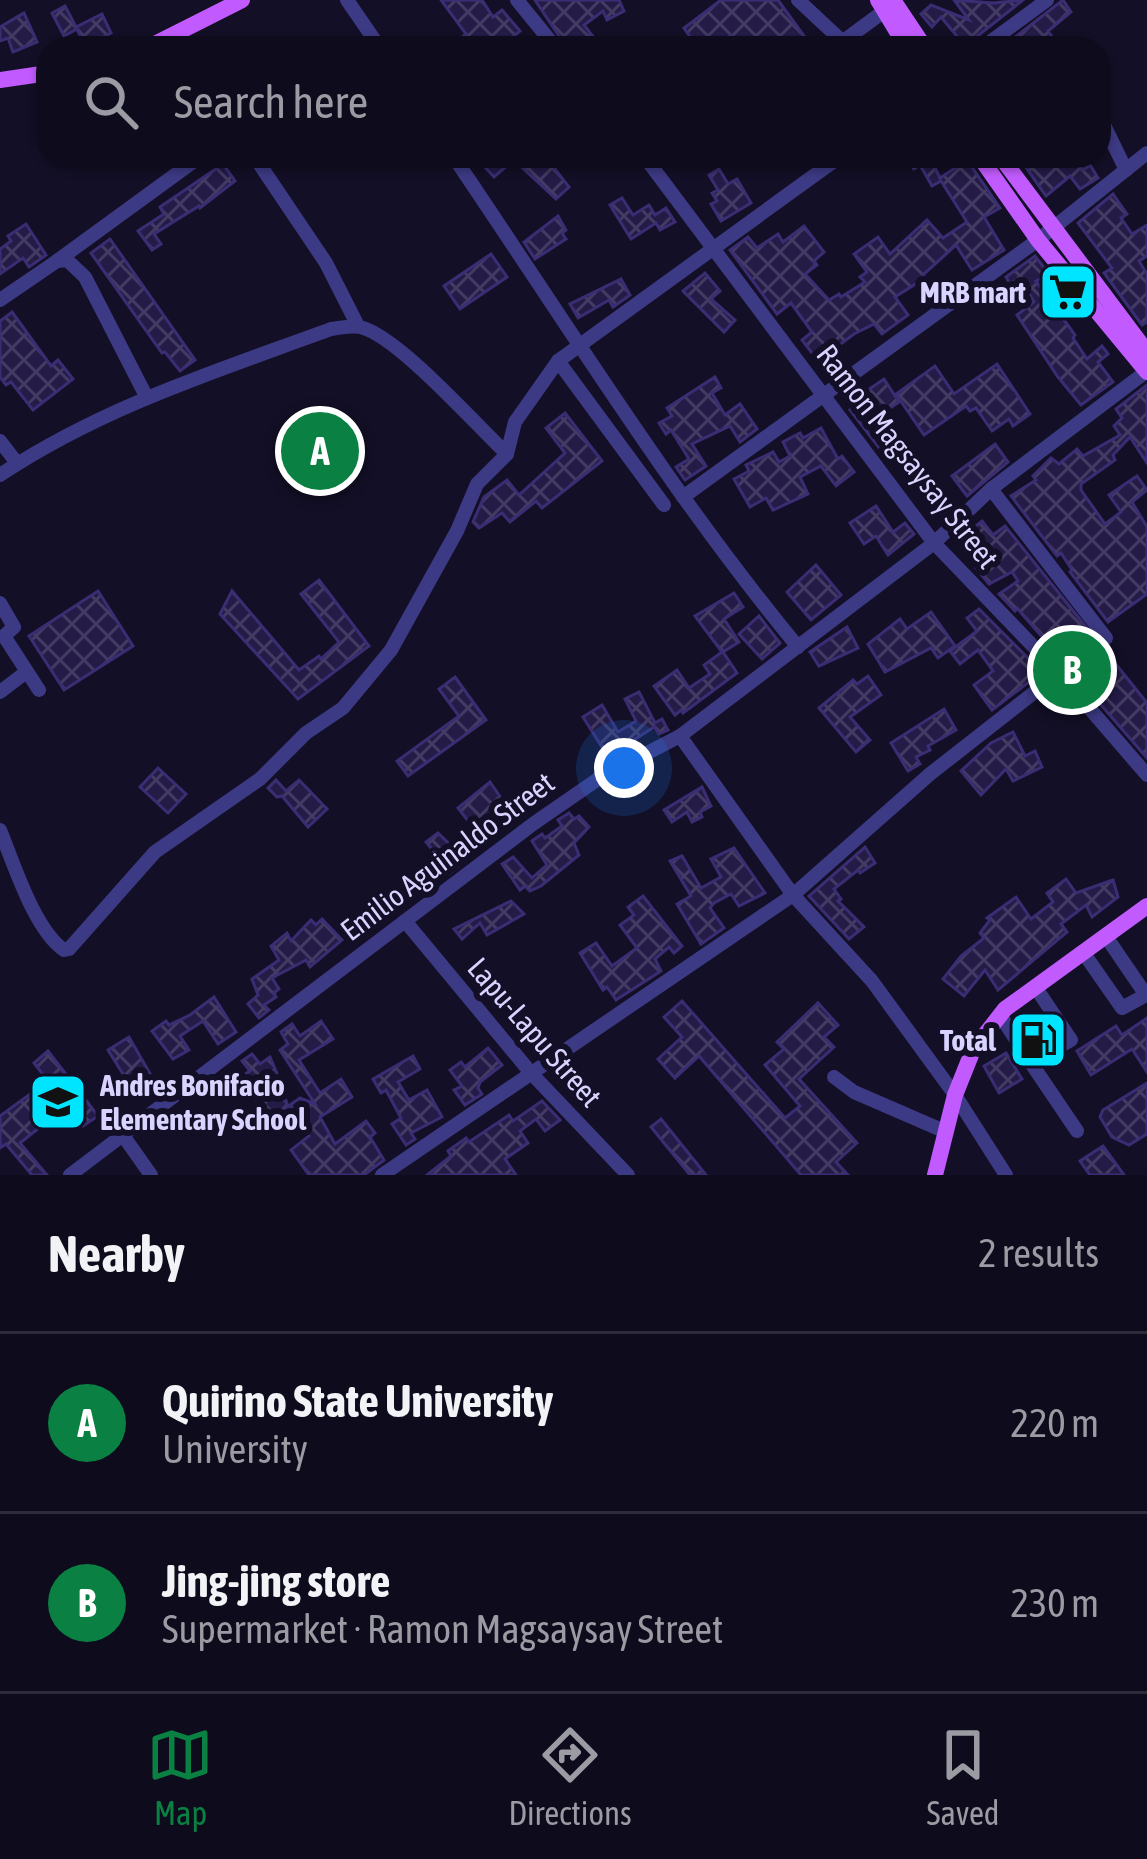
<!DOCTYPE html>
<html lang="en">
<head>
<meta charset="utf-8">
<style>
	:root { --surface:#0e0b1c; --page:#171425; --text:#f1f3f6; --muted:#9b9ba3; --line:#2e2b3b; --accent:#0b8043 }
	body { margin:0; font-family:"Asap Condensed",sans-serif; background:var(--page); color:var(--text) }
	.you { position:absolute; left:624px; top:768px; width:42px; height:42px; margin:-30px; border:9px solid #fff; border-radius:50%; background:#1a73e8; box-shadow:0 0 0 18px #1a73e833 }
	.badge { display:grid; place-items:center; width:78px; height:78px; border-radius:50%; background:var(--accent); color:#fff; font-size:39px; font-weight:700 }
	.pin { position:absolute; translate:-50% -50%; border:6px solid #fff; box-shadow:0 3px 12px #0006 }
	.list { margin:0; padding:0; list-style:none }
	h2 { display:flex; justify-content:space-between; align-items:center; height:156px; margin:0; padding:0 48px; font-size:51px }
	h2 small { font-size:39px; font-weight:400; color:var(--muted) }
	.list li { display:grid; grid-template-columns:78px 1fr auto; gap:36px; align-items:center; box-sizing:border-box; height:180px; padding:0 48px; border-top:3px solid var(--line) }
	.list b { display:block; font-size:45px; white-space:nowrap }
	.list p { margin:0; font-size:39px; white-space:nowrap; color:var(--muted) }
	.list em { font-size:39px; font-style:normal; color:var(--muted) }
	.icon { flex:none; width:66px; height:66px; fill:none; stroke:currentColor; stroke-width:2; stroke-linecap:round; stroke-linejoin:round }
	.map { position:relative; flex:none; width:1147px; height:1175px; overflow:hidden }
	.search { position:absolute; background:var(--surface); box-shadow:0 3px 9px #0004; left:36px; right:36px; top:36px; height:132px; display:flex; align-items:center; gap:30px; box-sizing:border-box; padding:0 42px; border-radius:36px; color:var(--muted); font-size:45px }
	.sheet { height:516px; background:var(--surface) }
	nav { display:flex; justify-content:space-around; align-items:center; box-sizing:border-box; height:168px; border-top:3px solid var(--line); background:var(--surface); font-size:33px; color:var(--muted) }
	nav a { display:grid; justify-items:center; gap:6px }
	nav .on { color:var(--accent) }
	.map>svg:first-child { display:block }
	.building { fill:url(#building-cross-hatch); stroke:#3b2d73; stroke-width:3 }
	.lines { fill:none; stroke-linecap:round; stroke-linejoin:round }
	.minor { stroke:#3d3a85; stroke-width:14 }
	.major { stroke:#c25bff; stroke-width:16 }
	.labels { text-anchor:middle; dominant-baseline:central; stroke-width:12; stroke-linejoin:round; paint-order:stroke }
	.poi-label { font-size:30px; font-weight:bold; fill:#d9d4ff; stroke:#130f26; text-anchor:end }
	.street-label { font-size:30px; fill:#d9d4ff; stroke:#130f26 }
</style>
</head>
<body>
<div class="map">
<svg width="1147" height="1175" viewBox="0 0 1147 1175">
	<defs>
		<pattern id="building-cross-hatch" width="8" height="8" patternUnits="userSpaceOnUse" patternTransform="scale(3)"><rect width="8" height="8" fill="#241b47"/><path d="M0 0l8 8M0 8l8-8" fill="none" stroke="#433b63"/></pattern>
	</defs>
	<rect width="100%" height="100%" fill="#130f26"/>
	<g class="building">
		<polygon points="441,0 482,0 493,17 502,10 520,31 499,48 448,48 466,34"/>
		<polygon points="535,0 619,0 624,11 607,20 603,11 584,25 598,43 591,48 567,48"/>
		<polygon points="721,0 778,0 807,40 797,48 742,48 731,35 713,48 698,48 684,28"/>
		<polygon points="954,0 993,3 1023,0 965,46 941,17 932,27 921,14 931,5 969,20"/>
		<polygon points="1063,0 1071,12 1048,31 1060,48 1001,48"/>
		<polygon points="65,6 76,27 102,14 111,33 85,46 77,29 64,36 52,13"/>
		<polygon points="24,13 37,42 13,52 8,38 0,41 0,27"/>
		<polygon points="494,156 545,156 569,187 556,199 514,160 494,177 483,165"/>
		<polygon points="904,156 933,156 930,158 940,178 967,160 1000,208 984,217 1004,250 972,270 956,245 923,275 925,278 895,297 908,315 882,334 874,324 854,334 818,361 802,340 812,332 791,303 777,314 730,250 748,237 757,248 778,234 783,242 804,226 824,252 814,261 817,265 805,274 829,300 839,294 841,297 865,282 860,277 867,272 854,254 878,237 890,254 927,220 943,238 967,222 941,181 932,186 920,165 914,169"/>
		<polygon points="1018,156 1073,156 1083,170 1090,165 1098,178 1080,189 1070,176 1046,196"/>
		<polygon points="223,164 235,181 200,208 199,206 154,234 161,244 152,250 138,231 164,214 160,207"/>
		<polygon points="719,169 728,184 737,179 751,203 721,221 711,204 717,201 712,193 718,190 709,175"/>
		<polygon points="1113,194 1127,214 1121,218 1132,234 1147,225 1147,256 1139,261 1147,274 1147,322 1142,325 1104,273 1112,268 1078,223"/>
		<polygon points="622,198 633,215 649,205 655,215 666,208 675,222 660,230 656,223 631,239 610,205"/>
		<polygon points="558,216 566,230 562,233 566,239 535,259 524,242"/>
		<polygon points="26,224 46,255 29,267 23,258 0,274 0,249 11,241 8,236"/>
		<polygon points="110,239 195,360 180,371 165,352 162,353 91,253"/>
		<polygon points="491,254 507,277 460,309 444,286"/>
		<polygon points="1035,256 1049,274 1036,281 1075,335 1073,338 1087,359 1102,346 1108,354 1098,362 1113,382 1081,405 1058,377 1017,315 1034,302 1020,279 1012,287 1006,277"/>
		<polygon points="705,273 720,291 711,299 735,320 724,332 683,291"/>
		<polygon points="621,279 630,295 613,307 609,300 578,318 570,304"/>
		<polygon points="12,312 51,366 58,360 73,379 33,410 11,382 6,385 0,377 0,321"/>
		<polygon points="997,364 1030,414 1013,426 1009,419 992,431 976,408 970,411 966,406 924,435 896,394 935,366 954,394"/>
		<polygon points="715,377 721,388 712,393 725,415 740,404 757,429 740,442 730,426 692,444 706,466 685,480 676,467 689,459 671,430 666,434 659,423 672,416 667,408"/>
		<polygon points="884,379 899,402 881,414 885,420 882,422 904,452 890,462 850,410 872,396 868,390"/>
		<polygon points="1147,385 1147,463 1130,437 1113,455 1115,460 1081,484 1081,490 1105,524 1121,512 1109,495 1137,476 1147,490 1132,502 1147,527 1147,594 1108,622 1070,572 1072,570 1061,553 1057,556 1011,496 1036,480 1033,476 1051,458 1059,464 1077,449 1083,456 1120,435 1114,426 1122,418 1116,409"/>
		<polygon points="565,413 602,461 542,508 536,501 510,522 502,513 479,528 473,522 484,497 507,480 519,495 565,453 546,428"/>
		<polygon points="821,428 838,459 842,456 854,472 836,486 821,466 800,477 808,494 773,510 766,498 750,507 734,479 749,471 746,465 773,452 779,462 790,456 783,442 800,433 803,438"/>
		<polygon points="995,444 1008,462 967,496 952,476"/>
		<polygon points="876,506 893,532 905,523 914,534 888,555 876,536 864,544 850,523"/>
		<polygon points="982,521 993,535 1005,526 1147,703 1147,758 1017,608 1015,611 999,594 1018,581 1012,572 989,584 976,568 978,566 957,541"/>
		<polygon points="816,565 841,595 811,620 787,592"/>
		<polygon points="319,580 369,646 298,699 220,614 232,591 299,670 319,656 321,659 339,642 301,594"/>
		<polygon points="98,591 133,646 64,690 29,636"/>
		<polygon points="734,593 743,607 724,619 739,642 723,652 737,673 683,713 681,710 675,715 654,686 677,670 689,688 710,674 704,665 722,652 695,616"/>
		<polygon points="979,609 1042,672 992,710 974,685 993,671 978,650 960,664 950,651 977,631 967,618"/>
		<polygon points="931,612 955,646 938,658 931,648 885,672 868,644 900,619 907,629"/>
		<polygon points="759,616 780,643 762,659 739,634"/>
		<polygon points="847,627 858,648 819,666 810,652"/>
		<polygon points="868,676 881,695 850,717 870,740 856,752 819,708 853,680 857,684"/>
		<polygon points="455,677 486,720 408,776 397,761 459,716 439,689"/>
		<polygon points="639,692 655,723 662,719 668,730 659,734 654,727 608,757 583,717 602,705 618,732 636,721 625,699"/>
		<polygon points="944,709 956,730 928,746 930,750 916,757 920,764 908,771 891,743"/>
		<polygon points="1013,732 1025,756 1035,751 1042,767 1013,781 1006,769 981,795 961,771 991,743"/>
		<polygon points="158,768 186,794 168,813 140,787"/>
		<polygon points="276,780 286,791 299,780 327,809 308,827 282,796 277,797 268,788"/>
		<polygon points="490,782 514,817 490,837 485,831 479,835 458,808"/>
		<polygon points="702,787 711,806 700,812 702,817 692,822 687,812 672,822 664,810"/>
		<polygon points="569,813 574,819 579,816 589,827 574,843 579,855 541,886 530,891 525,886 520,890 502,864 513,857 532,878 547,865 532,841 542,834 545,838 562,826 558,820"/>
		<polygon points="438,833 466,860 449,874 442,870 440,859 426,842"/>
		<polygon points="865,847 875,863 860,873 858,870 834,889 841,899 838,901 864,927 849,939 809,896"/>
		<polygon points="734,848 765,893 739,906 731,894 714,903 710,908 724,928 701,944 677,904 691,896 670,861 682,856 701,888 721,877 711,859"/>
		<polygon points="1066,879 1076,893 1113,880 1118,897 1092,917 1086,905 1061,924 1067,932 998,990 985,970 964,996 943,979 961,956 984,938 980,933 990,920 987,918 1016,897 1031,919 1053,902 1047,893"/>
		<polygon points="643,896 682,946 674,953 669,947 655,959 661,971 616,1000 607,987 603,990 580,953 596,943 612,966 637,948 620,925 634,915 628,907"/>
		<polygon points="511,901 524,914 487,935 480,923 462,939 454,929"/>
		<polygon points="322,919 342,940 310,967 306,960 272,978 279,989 274,993 276,997 264,1005 269,1010 259,1018 248,1004 258,995 252,979 279,960 271,946 287,933 291,941 311,920 316,925"/>
		<polygon points="214,997 236,1032 218,1044 203,1021 180,1036 189,1050 173,1059 152,1031 166,1021 169,1025 190,1015"/>
		<polygon points="682,1001 785,1118 800,1106 765,1065 784,1049 777,1042 818,1003 838,1025 824,1037 834,1047 799,1079 857,1143 836,1162 848,1175 801,1175 699,1056 675,1078 658,1059 682,1037 664,1017"/>
		<polygon points="1147,1018 1147,1072 1132,1049 1091,1075 1077,1051 1116,1026 1122,1035"/>
		<polygon points="321,1021 333,1039 299,1060 320,1093 341,1079 352,1097 320,1117 335,1144 366,1121 375,1133 370,1137 384,1160 364,1175 309,1175 291,1150 309,1136 290,1105 300,1098 315,1104 280,1050 288,1044 281,1032 292,1024 300,1036"/>
		<polygon points="129,1037 157,1086 138,1098 108,1050"/>
		<polygon points="488,1048 502,1065 480,1082 478,1088 482,1094 465,1105 454,1090 462,1086 450,1070 461,1062 465,1067"/>
		<polygon points="48,1051 98,1116 83,1126 69,1104 20,1143 47,1175 32,1175 6,1144 0,1148 0,1116 48,1081 34,1063"/>
		<polygon points="1006,1053 1022,1079 999,1093 984,1066"/>
		<polygon points="252,1054 260,1064 270,1057 278,1076 265,1085 283,1092 288,1107 279,1113 267,1117 240,1077 250,1071 242,1061"/>
		<polygon points="413,1056 420,1069 398,1082 409,1100 427,1090 442,1117 411,1133 415,1139 406,1145 392,1124 401,1118 386,1090 381,1093 373,1079"/>
		<polygon points="1147,1083 1147,1134 1129,1145 1112,1137 1100,1117 1103,1110"/>
		<polygon points="542,1101 560,1120 545,1131 536,1119 520,1131 528,1143 505,1159 516,1175 427,1175 451,1156 448,1151 466,1138 469,1142 509,1115 513,1121"/>
		<polygon points="661,1119 706,1175 690,1175 651,1127"/>
		<polygon points="1103,1146 1124,1175 1090,1175 1080,1161"/>
	</g>
	<g class="lines">
		<g class="minor">
			<polyline points="347,0 380,48"/>
			<polyline points="517,0 556,48"/>
			<polyline points="798,0 843,42"/>
			<polyline points="834,48 891,6"/>
			<polyline points="982,48 1047,0"/>
			<polyline points="1099,124 1105,127 1126,170"/>
			<polyline points="254,156 326,263 358,326"/>
			<path d="M453 156C566 322 670 492 798 647"/>
			<polyline points="644,156 934,543 1059,673 1147,775"/>
			<polyline points="57,261 201,156"/>
			<polyline points="0,300 57,261 67,260 85,277 146,396"/>
			<polyline points="558,361 664,505"/>
			<polyline points="0,441 17,463"/>
			<path d="M0 475C102 407 217 371 331 329 340 328 351 325 360 327 398 336 475 424 507 454"/>
			<polyline points="991,489 1106,638"/>
			<polyline points="683,497 1038,240 1147,153"/>
			<polyline points="0,603 14,627 4,636 39,690"/>
			<polyline points="0,692 25,673"/>
			<polyline points="680,736 793,895 872,981 955,1095 1006,1175"/>
			<path d="M0 830C14 864 34 929 64 950L69 949 155 852 260 779 306 733 343 708 391 650 457 531 477 484 507 454 515 422 558 361 841 156"/>
			<polyline points="405,921 531,1073 628,1175"/>
			<polyline points="1085,955 1122,1008 1146,995 1107,938"/>
			<polyline points="1000,1015 1031,1063 1071,1040 1036,988"/>
			<polyline points="1031,1063 1077,1131"/>
			<polyline points="834,1077 854,1092 944,1131"/>
			<polyline points="122,1134 151,1175"/>
			<polyline points="70,1175 533,824 601,777 680,736 934,543 991,489 1147,371"/>
			<polyline points="382,1175 793,895 930,774 1059,673"/>
		</g>
		<g class="major">
			<polyline points="878,0 907,48"/>
			<polyline points="893,0 925,48"/>
			<polyline points="147,48 242,0"/>
			<polyline points="0,80 48,73"/>
			<polyline points="979,156 1038,240 1147,372"/>
			<polyline points="1000,156 1147,352"/>
			<polyline points="935,1175 955,1095 973,1050 1005,1009 1147,906"/>
		</g>
	</g>
	<defs>
		<g id="supermarket-square" transform="scale(3)"><rect x="-9" y="-9" width="18" height="18" rx="4" fill="#00e5ff" stroke="#130f26"/><path d="M-6-5.5h2.5l.6 2H6L4.5 2H-2.5L-4.4-4H-6ZM-1.5 3.2a1.3 1.3 0 1 0 .1 0ZM3 3.2a1.3 1.3 0 1 0 .1 0Z" fill="#111"/></g>
		<g id="fuel-square" transform="scale(3)"><rect x="-9" y="-9" width="18" height="18" rx="4" fill="#00e5ff" stroke="#130f26"/><path d="M-5.5-6h7V0h2V4h1.3V-2.5L3-4.5l.8-.8L6-3V5H2.5V1h-1V6h-7ZM-4.2-4.7v3.2H.2V-4.7Z" fill="#111"/></g>
		<g id="school-square" transform="scale(3)"><rect x="-9" y="-9" width="18" height="18" rx="4" fill="#00e5ff" stroke="#130f26"/><path d="M0-5L7-2L0 1L-7-2ZM-4 1L0 2.5L4 1V4Q0 6-4 4Z" fill="#111"/></g>
	</defs>
	<g fill-rule="evenodd">
		<use href="#supermarket-square" x="1068" y="292"/>
		<use href="#fuel-square" x="1038" y="1040"/>
		<use href="#school-square" x="58" y="1102"/>
	</g>
	<g class="labels">
		<g class="poi-label">
			<text x="1026" y="292">MRB mart</text>
			<text x="996" y="1040">Total</text>
			<text x="100" y="1085" text-anchor="start">Andres Bonifacio<tspan x="100" dy="34">Elementary School</tspan></text>
		</g>
		<g class="street-label">
			<text transform="translate(908 456) rotate(52)">Ramon Magsaysay Street</text>
			<text transform="translate(447 856) rotate(-37)">Emilio Aguinaldo Street</text>
			<text transform="translate(535 1032) rotate(49)">Lapu-Lapu Street</text>
		</g>
	</g>
</svg>
<div class="you"></div>
<div class="pin badge" style="left:320px;top:451px">A</div>
<div class="pin badge" style="left:1072px;top:670px">B</div>
<div class="search"><svg class="icon" aria-label="search" viewBox="0 0 24 24"><circle cx="10" cy="10" r="6"/><path d="M15 15l6 6"/></svg>Search here</div>
</div>
<section class="sheet">
<h2>Nearby<small>2 results</small></h2>
<ul class="list">
<li><span class="badge">A</span><div><b>Quirino State University</b><p>University</p></div><em>220 m</em></li>
<li><span class="badge">B</span><div><b>Jing-jing store</b><p>Supermarket · Ramon Magsaysay Street</p></div><em>230 m</em></li>
</ul>
</section>
<nav>
<a class="on"><svg class="icon" aria-label="map" viewBox="0 0 24 24"><path d="M3 6l6-2 6 2 6-2v14l-6 2-6-2-6 2zM9 4v14M15 6v14"/></svg>Map</a>
<a><svg class="icon" aria-label="directions" viewBox="0 0 24 24"><path d="M12 3l9 9-9 9-9-9zM9 14v-3h6M13 9l2 2-2 2"/></svg>Directions</a>
<a><svg class="icon" aria-label="saved" viewBox="0 0 24 24"><path d="M7 4h10v16l-5-4-5 4z"/></svg>Saved</a>
</nav>
</body>
</html>
